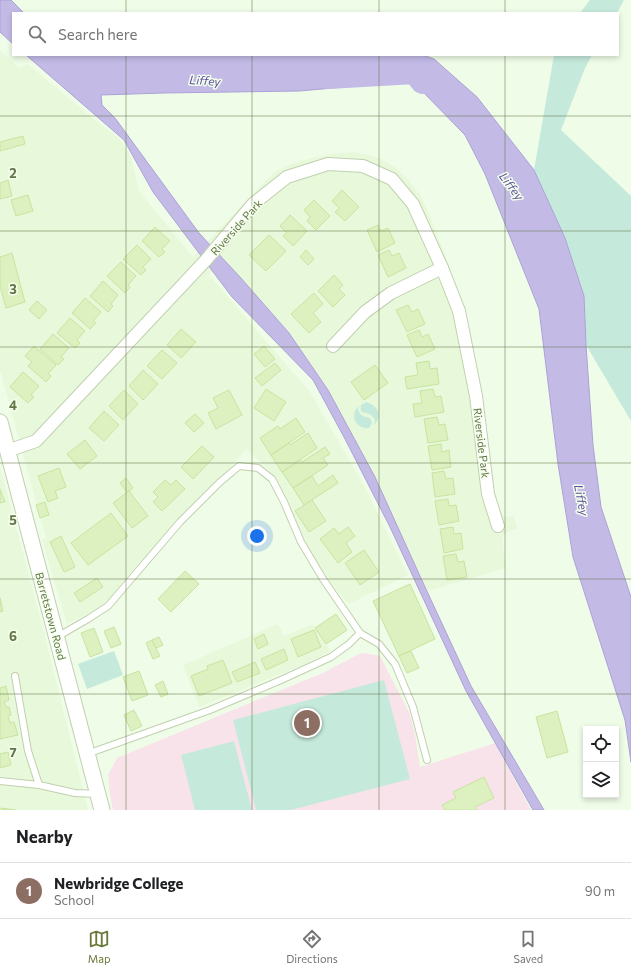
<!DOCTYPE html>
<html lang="en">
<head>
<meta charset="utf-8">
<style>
	:root { --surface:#fff; --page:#f2f2f2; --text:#202124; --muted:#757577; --line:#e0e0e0; --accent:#687937 }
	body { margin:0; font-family:Commissioner,sans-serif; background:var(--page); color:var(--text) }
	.controls { position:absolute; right:12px; bottom:12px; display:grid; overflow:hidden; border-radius:0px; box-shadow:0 2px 6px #0003 }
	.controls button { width:36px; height:36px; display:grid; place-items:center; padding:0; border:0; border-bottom:1px solid var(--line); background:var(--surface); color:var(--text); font:20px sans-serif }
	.you { position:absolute; left:257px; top:536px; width:14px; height:14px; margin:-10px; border:3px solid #fff; border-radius:50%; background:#1a73e8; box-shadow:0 0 0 6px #1a73e833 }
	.badge { display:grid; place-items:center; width:26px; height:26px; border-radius:50%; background:var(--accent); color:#fff; font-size:13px; font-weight:700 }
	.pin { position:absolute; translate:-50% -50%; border:2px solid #fff; box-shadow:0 1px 4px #0006 }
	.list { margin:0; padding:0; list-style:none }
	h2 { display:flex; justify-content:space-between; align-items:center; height:52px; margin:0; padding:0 16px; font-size:17px }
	h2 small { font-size:13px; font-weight:400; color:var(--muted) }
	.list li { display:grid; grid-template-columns:26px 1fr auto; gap:12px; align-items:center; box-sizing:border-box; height:56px; padding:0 16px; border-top:1px solid var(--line) }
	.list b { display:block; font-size:15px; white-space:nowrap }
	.list p { margin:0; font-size:13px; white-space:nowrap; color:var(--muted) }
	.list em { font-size:13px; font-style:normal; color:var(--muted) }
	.icon { flex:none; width:22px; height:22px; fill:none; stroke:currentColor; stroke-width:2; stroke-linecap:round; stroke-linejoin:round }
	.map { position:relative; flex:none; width:631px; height:810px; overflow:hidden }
	.search { position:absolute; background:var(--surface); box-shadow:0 2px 6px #0003; left:12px; right:12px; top:12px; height:44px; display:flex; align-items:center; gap:10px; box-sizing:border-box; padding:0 14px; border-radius:0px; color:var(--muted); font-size:15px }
	.sheet { height:108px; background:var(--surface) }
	nav { display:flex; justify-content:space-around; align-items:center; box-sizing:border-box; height:56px; border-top:1px solid var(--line); background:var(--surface); font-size:11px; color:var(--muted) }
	nav a { display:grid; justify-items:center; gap:2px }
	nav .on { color:var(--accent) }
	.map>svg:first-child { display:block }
	.residential { fill:#e8f9db }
	.education { fill:#f9e3eb }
	.green { fill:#c5eadc }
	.water { fill:#c3bbe6; stroke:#aba2d8 }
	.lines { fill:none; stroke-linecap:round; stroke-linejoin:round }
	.river { stroke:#c3bbe6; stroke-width:26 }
	.building { fill:#dcf1bf; stroke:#c8e49f }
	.service-casing { stroke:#c1d0af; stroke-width:8 }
	.minor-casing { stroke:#c1d0af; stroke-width:14 }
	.tertiary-casing { stroke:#c1d0af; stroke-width:17 }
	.service { stroke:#fff; stroke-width:6 }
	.minor { stroke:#fff; stroke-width:12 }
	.tertiary { stroke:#fff; stroke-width:15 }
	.grid { fill:none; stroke:#66764b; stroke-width:1; stroke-opacity:0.55 }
	.labels { text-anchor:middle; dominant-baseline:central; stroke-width:3; stroke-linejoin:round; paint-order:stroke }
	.street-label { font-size:11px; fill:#66764b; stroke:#f4ffed }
	.water-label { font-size:12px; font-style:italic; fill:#5d4e9e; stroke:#f4ffed }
	.grid-label { font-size:13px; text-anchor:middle; font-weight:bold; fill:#66764b; stroke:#f4ffed; stroke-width:3; stroke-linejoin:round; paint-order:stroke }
</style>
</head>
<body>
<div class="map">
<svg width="631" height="810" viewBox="0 0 631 810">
	<rect width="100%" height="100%" fill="#effce7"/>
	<g class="residential">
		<polygon points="0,51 19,67 28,64 92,118 120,139 131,157 139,191 193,257 265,181 275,172 286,166 301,161 330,154 353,152 369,155 381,159 393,166 406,177 420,194 431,219 452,273 461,299 469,333 493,495 500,515 505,517 514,516 517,529 509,531 504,535 502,539 506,568 424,592 323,390 217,265 209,275 310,392 364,486 408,575 349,604 337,591 305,545 273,474 246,449 230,468 126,577 114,593 105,603 99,608 67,624 42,540 46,538 0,370"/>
		<polygon points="0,466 44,632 88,810 0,810"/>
		<polygon points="278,624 284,636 313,624 331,651 305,664 199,707 183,665"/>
	</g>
	<polygon class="education" points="365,653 380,656 409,712 415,734 420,767 495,743 531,810 113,810 110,795 108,775 117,758 325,672 359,654"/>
	<g class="green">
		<polygon points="590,0 624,0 617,13 580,13"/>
		<polygon points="554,55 592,55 585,68 561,130 631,196 631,421 586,345 584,296 565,238 534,170"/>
		<path d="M366 402C377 405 384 415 374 425L375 420C374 418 373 416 371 415 366 411 359 416 361 405Z"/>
		<path d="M359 406 358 410C363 421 370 413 372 423L369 428C357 430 348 415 359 406Z"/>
		<polygon points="114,651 123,675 87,689 78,664"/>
		<polygon points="384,680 410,779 291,810 256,810 233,720"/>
		<polygon points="234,741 252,810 195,810 181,755"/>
	</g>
	<g class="water">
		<polygon points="0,0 11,0 24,13 13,13 13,44 0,32"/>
		<polygon points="26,55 423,55 434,59 477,97 534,170 565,238 584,296 586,345 593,445 601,507 631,597 631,762 625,720 573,557 558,464 539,309 485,174 465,135 424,93 384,68 370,71 345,87 299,91 163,93 101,95 102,105 115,118 199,233 240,277 289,333 328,390 375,477 425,587 471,686 544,810 533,810 466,691 390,527 344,437 313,380 232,297 153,192 124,140"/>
	</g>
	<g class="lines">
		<polyline class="river" points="328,76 415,71 423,81"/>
	</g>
	<g class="building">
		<polygon points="23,136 25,144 0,151 0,142"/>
		<polygon points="8,180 12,196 0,199 0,183"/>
		<polygon points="342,190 359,207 345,221 335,212 339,208 332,201"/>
		<polygon points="28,195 33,211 16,216 11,200"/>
		<polygon points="314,200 330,216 316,230 307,221 310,217 304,210"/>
		<polygon points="290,215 307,231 293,246 283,236 287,233 280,226"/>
		<polygon points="378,225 381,231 388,228 395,243 377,252 367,230"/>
		<polygon points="155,227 170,241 162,249 165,252 159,257 142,241"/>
		<polygon points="269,235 286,251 266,271 249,255"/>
		<polygon points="137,245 151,259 143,267 146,270 141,275 123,259"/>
		<polygon points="306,250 314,259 308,265 300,257"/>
		<polygon points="389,250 392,256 399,253 406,268 388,277 378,255"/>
		<polygon points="12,253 25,302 6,308 0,286 0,257"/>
		<polygon points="121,262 136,276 128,285 130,287 125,293 107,276"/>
		<polygon points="334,275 343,285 339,289 345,295 333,307 318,291"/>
		<polygon points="103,281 118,295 111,304 113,306 108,312 90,296"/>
		<polygon points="314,293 323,304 313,313 321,322 309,333 291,314"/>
		<polygon points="85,298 101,312 93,321 96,323 90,329 72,313"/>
		<polygon points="37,301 47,310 39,319 29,310"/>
		<polygon points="408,305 412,312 418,309 425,324 407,332 396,310"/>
		<polygon points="70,318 85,331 77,340 80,343 75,348 57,333"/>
		<polygon points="181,329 196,342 181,358 167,345"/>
		<polygon points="419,330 422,337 428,334 435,349 417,357 407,335"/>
		<polygon points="53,334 69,348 61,357 64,359 58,365 40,349"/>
		<polygon points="34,346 56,365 48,374 51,376 46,382 28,366 32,362 25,356"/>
		<polygon points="264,346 275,359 265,367 254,354"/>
		<polygon points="162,350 177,363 162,379 147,366"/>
		<polygon points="429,361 430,369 437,368 439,384 407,389 405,377 418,375 416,363"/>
		<polygon points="275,363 281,370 262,386 255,378"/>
		<polygon points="375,365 388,383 364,400 351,382"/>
		<polygon points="143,370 158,384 143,400 129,386"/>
		<polygon points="23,372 39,386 31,395 34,397 28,403 10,387"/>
		<polygon points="266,389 286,402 274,421 254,408"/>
		<polygon points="433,389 435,397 441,396 444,412 415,417 413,404 422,403 420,391"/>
		<polygon points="124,390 138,404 123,420 109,406"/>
		<polygon points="229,390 242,415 216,429 208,413 218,408 213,398"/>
		<polygon points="104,411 119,425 104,441 89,428"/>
		<polygon points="195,414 204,423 194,432 185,423"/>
		<polygon points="437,417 439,425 445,424 448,440 428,443 424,419"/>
		<polygon points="296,418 305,432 271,455 260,438 278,426 280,429"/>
		<polygon points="308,433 317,448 282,472 271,455 289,443 290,445"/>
		<polygon points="85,440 97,456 80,469 67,454"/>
		<polygon points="441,444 442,452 449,450 451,467 432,470 428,446"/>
		<polygon points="202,446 214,457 193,479 181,467"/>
		<polygon points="325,447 330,454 323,458 328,465 293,488 282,472 300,460 302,462"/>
		<polygon points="59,468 66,487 55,491 58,498 48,502 38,476"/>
		<polygon points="444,471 446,479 453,478 455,494 435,497 432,473"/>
		<polygon points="333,475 338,483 304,505 293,488 312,476 318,486"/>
		<polygon points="126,478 133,488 127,492 120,483"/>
		<polygon points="165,480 171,485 176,480 185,489 162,511 153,502 158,497 153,492"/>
		<polygon points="0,489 5,502 0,503"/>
		<polygon points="129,491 148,516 132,528 113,503"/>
		<polygon points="448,499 449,506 456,505 459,521 439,525 435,501"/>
		<polygon points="312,500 326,521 309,532 295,511"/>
		<polygon points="45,502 49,515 40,518 36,505"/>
		<polygon points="111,513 128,536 88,565 71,543"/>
		<polygon points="348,527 355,536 346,543 352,552 338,563 320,539 334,528 339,534"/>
		<polygon points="453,527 454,534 461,533 463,549 444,553 440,529"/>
		<polygon points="61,536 75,567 64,572 50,542"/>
		<polygon points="364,550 379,572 360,585 345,563"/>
		<polygon points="456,554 458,562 464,561 467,577 447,580 443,556"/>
		<polygon points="185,571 199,584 171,612 158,599"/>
		<polygon points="97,578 103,587 80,602 74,593"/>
		<polygon points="410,584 435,639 399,656 373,601"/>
		<polygon points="0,598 3,611 0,612"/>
		<polygon points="336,614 347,630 326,644 315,628"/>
		<polygon points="114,627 121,644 111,648 104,631"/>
		<polygon points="94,628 103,652 90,657 81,633"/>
		<polygon points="314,630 321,647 298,657 291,639"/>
		<polygon points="264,634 268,644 258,649 254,639"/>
		<polygon points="159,637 163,645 156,648 152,640"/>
		<polygon points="152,640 160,656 153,659 146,643"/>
		<polygon points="284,649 288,660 266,670 261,659"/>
		<polygon points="411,651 419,668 407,673 399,656"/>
		<polygon points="223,660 232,683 199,696 191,676 208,669 207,666"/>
		<polygon points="255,662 260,673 237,682 232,672"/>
		<polygon points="139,671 148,695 132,701 123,677"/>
		<polygon points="163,681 168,694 161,697 155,685"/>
		<polygon points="6,686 9,700 4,702 6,707 9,707 11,715 8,716 10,723 14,722 18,735 0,739 0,688"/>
		<polygon points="134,710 142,726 131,731 124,715"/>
		<polygon points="557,711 568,752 547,758 536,717"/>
		<polygon points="8,752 11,765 0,768 0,754"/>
		<polygon points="484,777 494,798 475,807 477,810 445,810 442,805 456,798 453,792"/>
		<polygon points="1,808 16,810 1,810"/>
	</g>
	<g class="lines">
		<g class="service-casing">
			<g id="service">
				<polyline points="360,633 379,644 395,664 413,707 427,760"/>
				<polyline points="57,637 88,619 108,606 180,522 219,483 239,466 258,468 272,479 284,502 301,542 323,579 360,633 349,644 331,657 281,680 210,710 87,754"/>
				<polyline points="15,676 28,751 39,785"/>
				<polyline points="0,781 39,785 75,793 97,794"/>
			</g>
		</g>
		<g class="minor-casing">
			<g id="minor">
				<polyline points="333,346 365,312 391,293 442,268"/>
				<polyline points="7,451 36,441 206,260 253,204 287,177 328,164 363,166 392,179 413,204 442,268 459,311 476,396 488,494 498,526"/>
			</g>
		</g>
		<g class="tertiary-casing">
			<polyline id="tertiary" points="0,422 102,810"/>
		</g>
		<use href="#service" class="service"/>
		<use href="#minor" class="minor"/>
		<use href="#tertiary" class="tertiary"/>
	</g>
	<path class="grid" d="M126 0V13M252 0V13M379 0V13M505 0V13M126 55V810M252 55V810M379 55V810M505 55V810M0 116H631M0 231H631M0 347H631M0 463H631M0 579H631M0 694H631"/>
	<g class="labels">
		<g class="street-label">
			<text transform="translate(236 227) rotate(-48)">Riverside Park</text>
			<text transform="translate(482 443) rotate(83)">Riverside Park</text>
			<text transform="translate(51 616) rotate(75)">Barretstown Road</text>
		</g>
		<g class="water-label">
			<text transform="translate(205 80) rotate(4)">Liffey</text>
			<text transform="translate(512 186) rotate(53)">Liffey</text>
			<text transform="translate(582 500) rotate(79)">Liffey</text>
		</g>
	</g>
	<g class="grid-label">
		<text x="13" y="178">2</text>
		<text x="13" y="294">3</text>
		<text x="13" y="410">4</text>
		<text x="13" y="525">5</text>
		<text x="13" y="641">6</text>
		<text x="13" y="757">7</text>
	</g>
</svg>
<div class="controls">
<button><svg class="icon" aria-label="locate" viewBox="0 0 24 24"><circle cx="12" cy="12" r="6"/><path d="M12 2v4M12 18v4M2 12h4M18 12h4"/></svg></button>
<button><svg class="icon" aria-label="layers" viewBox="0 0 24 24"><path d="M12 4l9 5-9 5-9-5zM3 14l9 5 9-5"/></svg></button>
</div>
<div class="you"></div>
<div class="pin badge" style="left:307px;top:723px;background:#8d6e63">1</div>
<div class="search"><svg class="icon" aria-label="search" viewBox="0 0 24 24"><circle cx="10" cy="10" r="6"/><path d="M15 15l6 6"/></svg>Search here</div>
</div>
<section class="sheet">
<h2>Nearby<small></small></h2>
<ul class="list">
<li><span class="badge" style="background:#8d6e63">1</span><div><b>Newbridge College</b><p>School</p></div><em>90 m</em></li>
</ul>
</section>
<nav>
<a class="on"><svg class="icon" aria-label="map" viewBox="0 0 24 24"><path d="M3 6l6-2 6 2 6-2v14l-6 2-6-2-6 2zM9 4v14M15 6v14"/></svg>Map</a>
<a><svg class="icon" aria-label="directions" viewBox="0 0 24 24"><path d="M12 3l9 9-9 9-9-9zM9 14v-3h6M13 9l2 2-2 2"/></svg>Directions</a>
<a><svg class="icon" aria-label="saved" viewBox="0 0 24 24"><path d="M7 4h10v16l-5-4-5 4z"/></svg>Saved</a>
</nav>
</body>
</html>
